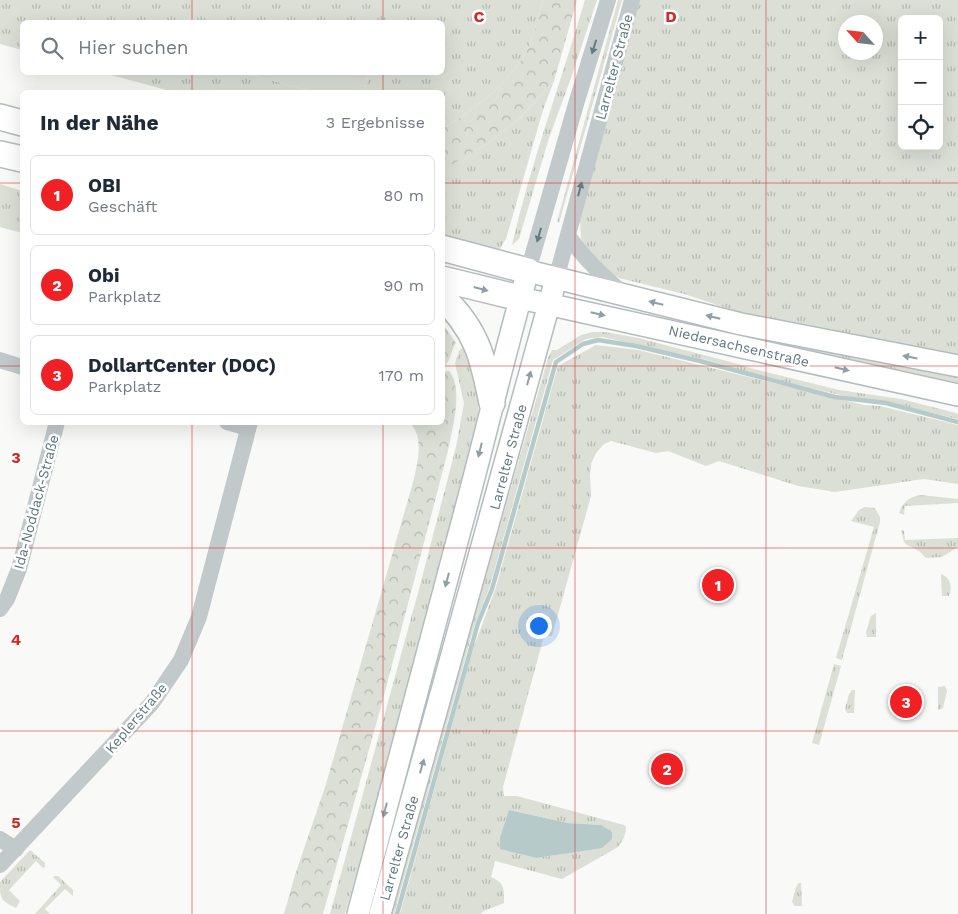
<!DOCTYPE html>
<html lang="de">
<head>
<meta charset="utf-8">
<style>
	:root { --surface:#fff; --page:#f2f2f3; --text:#1f2937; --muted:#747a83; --line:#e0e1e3; --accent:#ef2125 }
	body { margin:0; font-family:"Work Sans",sans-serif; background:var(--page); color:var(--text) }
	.controls { position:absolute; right:15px; top:15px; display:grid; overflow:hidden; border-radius:8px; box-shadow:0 5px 20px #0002 }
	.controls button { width:45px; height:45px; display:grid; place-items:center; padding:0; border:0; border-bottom:1px solid var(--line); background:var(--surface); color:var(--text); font:25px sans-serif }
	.compass { position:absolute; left:838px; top:15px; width:45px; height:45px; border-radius:50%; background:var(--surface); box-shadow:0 5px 20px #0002; rotate:297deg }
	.you { position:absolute; left:538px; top:625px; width:18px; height:18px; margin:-12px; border:4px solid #fff; border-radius:50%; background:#1a73e8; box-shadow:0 0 0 8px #1a73e833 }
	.badge { display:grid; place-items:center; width:32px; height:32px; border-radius:50%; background:var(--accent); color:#fff; font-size:16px; font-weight:700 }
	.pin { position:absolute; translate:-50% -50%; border:2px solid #fff; box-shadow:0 1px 5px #0006 }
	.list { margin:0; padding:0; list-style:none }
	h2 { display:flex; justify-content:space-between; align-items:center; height:65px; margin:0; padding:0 20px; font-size:21px }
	h2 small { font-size:16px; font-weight:400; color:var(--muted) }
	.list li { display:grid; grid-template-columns:32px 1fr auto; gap:15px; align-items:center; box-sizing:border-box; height:80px; margin:0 10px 10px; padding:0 10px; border:1px solid var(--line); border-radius:8px }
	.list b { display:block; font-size:19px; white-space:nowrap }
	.list p { margin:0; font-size:16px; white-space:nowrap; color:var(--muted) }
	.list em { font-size:16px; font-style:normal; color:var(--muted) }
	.icon { flex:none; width:28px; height:28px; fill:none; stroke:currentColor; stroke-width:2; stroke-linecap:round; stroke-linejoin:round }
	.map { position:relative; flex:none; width:958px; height:914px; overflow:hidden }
	.search { position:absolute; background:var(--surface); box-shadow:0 5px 20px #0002; left:20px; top:20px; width:425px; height:55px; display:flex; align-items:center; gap:12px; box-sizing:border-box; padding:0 18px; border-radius:8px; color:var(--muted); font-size:19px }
	.panel { position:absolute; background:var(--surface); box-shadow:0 5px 20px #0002; left:20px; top:90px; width:425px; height:335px; border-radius:8px }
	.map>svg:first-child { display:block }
	.grass { fill:url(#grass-tufts); fill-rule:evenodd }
	.forest { fill:url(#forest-crowns) }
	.garden { fill:#dbdfd5 }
	.water { fill:#b7caca }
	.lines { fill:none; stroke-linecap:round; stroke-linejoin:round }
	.stream { stroke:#b7caca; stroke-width:4.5 }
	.major-casing { stroke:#b3bcbe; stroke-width:24 }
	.highway-casing { stroke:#b5bcbe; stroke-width:28 }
	.minor { stroke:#c2c9cb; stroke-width:16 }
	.major { stroke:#fff; stroke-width:21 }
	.highway { stroke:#fff; stroke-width:25 }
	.oneway { fill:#637c82 }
	.oneway2 { fill:#8ea0a5 }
	.grid { fill:none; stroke:#d62828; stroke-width:1; stroke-opacity:0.55 }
	.labels { text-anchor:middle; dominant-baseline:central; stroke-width:5; stroke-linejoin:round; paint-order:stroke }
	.street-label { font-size:14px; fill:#5e787e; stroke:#fff }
	.grid-label { font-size:16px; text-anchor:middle; font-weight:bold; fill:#d62828; stroke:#fff; stroke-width:5; stroke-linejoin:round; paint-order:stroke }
</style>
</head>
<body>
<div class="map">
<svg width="958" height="914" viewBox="0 0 958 914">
	<defs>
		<pattern id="grass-tufts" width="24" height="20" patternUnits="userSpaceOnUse" patternTransform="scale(1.25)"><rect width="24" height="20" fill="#dbdfd5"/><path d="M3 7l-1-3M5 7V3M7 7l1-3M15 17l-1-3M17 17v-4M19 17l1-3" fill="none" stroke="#b5bab2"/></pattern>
		<pattern id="forest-crowns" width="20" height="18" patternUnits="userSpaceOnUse" patternTransform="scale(1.25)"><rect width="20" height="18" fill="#dbdfd5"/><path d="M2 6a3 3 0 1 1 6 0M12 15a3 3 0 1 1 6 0" fill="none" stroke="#b5bab2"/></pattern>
	</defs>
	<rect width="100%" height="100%" fill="#f9f9f7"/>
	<g class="grass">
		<path d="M0 0H543C539 13 536 28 531 41 515 80 478 108 443 128L442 92H364L369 73 442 72V22H274L264 20 263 22H22V50L0 44Z"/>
		<path d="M585 0H597L571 78 549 138 519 239 512 245C531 162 561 82 585 0Z"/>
		<polygon points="618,0 622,0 559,223 557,222"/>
		<path d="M640 0H958V357L887 341 754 317 684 294 619 278 600 267 589 253 581 239 580 219ZM902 19H939V146H902ZM846 22H876V52H846Z"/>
		<polygon points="104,73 249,73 249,74 314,92 174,92"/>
		<polygon points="554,81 543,110 506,239 499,250 483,248 443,238 442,170 485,145 519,119"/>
		<polygon points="0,184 22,191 22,233 0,227"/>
		<polygon points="710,329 721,329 921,367 958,377 958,384 917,374 804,352"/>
		<polygon points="593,332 605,332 638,338 746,366 750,368 839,390 901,399 952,412 958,414 958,419 885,402 865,400 836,394 757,375 707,360 602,337 586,339 553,360 490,586 474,627 394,914 388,914 467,626 480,596 548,358 552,350 557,350 581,335"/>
		<polygon points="466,345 479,395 478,419 461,491 363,851 345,914 330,914 419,589 456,447 464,403 455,363 459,351"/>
		<path d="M596 345 638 350 864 405 880 406 958 425V484L924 479 835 492 798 486 719 461 706 466 668 451 656 453 611 441 604 444 596 453 591 464 590 475 591 496 552 636H544L503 787 504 796H517L624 825 626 827C626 834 623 841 618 847L562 879 495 861 491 877C505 883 504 889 504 903L484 911 480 914H400L472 652 496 587 558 366ZM509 810 568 823 601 825 569 853 537 858Z"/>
		<path d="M921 495 958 499V503L905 506 904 515 899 513C903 502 909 497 921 495Z"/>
		<polygon points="865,507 875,508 880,517 880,522 842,660 836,658 874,527 851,521 859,510"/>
		<polygon points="901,530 904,531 905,540 958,538 958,547 942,557 926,558 919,551 907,545 904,542"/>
		<path d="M941 574C950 577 953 587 949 596H942Z"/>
		<polygon points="876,613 876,637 867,637 866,632 871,616"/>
		<polygon points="834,664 841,666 819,745 812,743"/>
		<polygon points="945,686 947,691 943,708 938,710 938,687"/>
		<polygon points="852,690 855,690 854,713 847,713 845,709 849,694"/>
		<path d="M30 850 45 863V867L43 868 36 861 9 890 20 901 16 908C1 900 0 900 0 882Z"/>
		<polygon points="55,876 58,876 73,890 73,896 65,889 45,909 50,914 35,914 61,885 53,877"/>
		<polygon points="799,883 801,883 802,906 795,906 792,902 796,887"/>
	</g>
	<g class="forest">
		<path d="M543 0H577L554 81 519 119 485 145 443 170V128C478 108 515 80 531 41 536 28 539 13 543 0Z"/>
		<path d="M442 323 456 343C450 351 451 362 443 367Z"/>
		<path d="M449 371C464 388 452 430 448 451L382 703 323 914H284L295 875 326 784 414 479C418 460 424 438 410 423L442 422 443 372Z"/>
	</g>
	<polygon class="garden" points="249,73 249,72 369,73 364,92 314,92 249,74"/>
	<polygon class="water" points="509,810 568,823 601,825 612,832 612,839 602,848 537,858 500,849 500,838"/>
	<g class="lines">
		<polyline class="stream" points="397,914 478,623 492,589 556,362 583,344 598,340 636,346 700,361 835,397 886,403 958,422"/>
		<g class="major-casing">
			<g id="major">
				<polyline points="520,298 958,395"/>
				<path d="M358 914C391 787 426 661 459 534 483 447 503 358 528 271L741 324 958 366"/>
				<polyline points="380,914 556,279"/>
			</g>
		</g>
		<g class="highway-casing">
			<g id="highway">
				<polyline points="0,117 22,123"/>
				<polyline points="0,154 22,159"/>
				<polyline points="442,248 528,271"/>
				<polyline points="442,279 520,298"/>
				<path d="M442 297C477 330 483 358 492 403"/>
			</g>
		</g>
		<g class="minor">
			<path d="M568 236C584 258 602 276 624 294"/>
			<polyline points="528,271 576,104 608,0"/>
			<polyline points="556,279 632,0"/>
			<polyline points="0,360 22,367"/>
			<polyline points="227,422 248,428"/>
			<polyline points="0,609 7,599 19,569 57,422"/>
			<polyline points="0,839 16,849"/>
			<polyline points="0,865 152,703 181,660 199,617 250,422"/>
		</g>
		<use href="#major" class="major"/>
		<use href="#highway" class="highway"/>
	</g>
	<defs><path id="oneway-solid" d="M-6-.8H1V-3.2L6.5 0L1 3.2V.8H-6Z" transform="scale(1.25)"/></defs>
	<g class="oneway">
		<use href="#oneway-solid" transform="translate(594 47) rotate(107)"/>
		<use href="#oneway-solid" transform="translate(580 189) rotate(-75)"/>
		<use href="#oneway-solid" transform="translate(539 235) rotate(106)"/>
	</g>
	<g class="oneway2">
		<use href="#oneway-solid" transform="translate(481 289) rotate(15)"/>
		<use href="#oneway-solid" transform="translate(656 303) rotate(-166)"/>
		<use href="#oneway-solid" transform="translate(598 314) rotate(13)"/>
		<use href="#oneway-solid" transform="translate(713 317) rotate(-166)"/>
		<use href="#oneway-solid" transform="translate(910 357) rotate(-169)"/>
		<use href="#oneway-solid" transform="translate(842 369) rotate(13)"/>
		<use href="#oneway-solid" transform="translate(529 378) rotate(-75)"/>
		<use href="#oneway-solid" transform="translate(480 450) rotate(104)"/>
		<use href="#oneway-solid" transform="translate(447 580) rotate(105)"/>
		<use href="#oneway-solid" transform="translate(422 766) rotate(-74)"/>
		<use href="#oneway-solid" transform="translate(385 810) rotate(104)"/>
	</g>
	<path class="grid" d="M192 0V22M383 0V22M575 0V914M766 0V914M192 72V92M383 72V92M0 183H22M442 183H958M0 366H22M442 366H958M192 422V914M383 422V914M0 548H958M0 731H958"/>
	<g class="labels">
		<g class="street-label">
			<text transform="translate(614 67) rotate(-75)">Larrelter Straße</text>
			<text transform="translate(739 346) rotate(13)">Niedersachsenstraße</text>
			<text transform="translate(508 457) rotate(-75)">Larrelter Straße</text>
			<text transform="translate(36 502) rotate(-75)">Ida-Noddack-Straße</text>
			<text transform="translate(136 718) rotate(-50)">Keplerstraße</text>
			<text transform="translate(399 848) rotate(-74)">Larrelter Straße</text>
		</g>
	</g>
	<g class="grid-label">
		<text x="479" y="22">C</text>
		<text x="671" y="22">D</text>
		<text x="16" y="463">3</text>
		<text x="16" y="645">4</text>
		<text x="16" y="828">5</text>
	</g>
</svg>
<div class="controls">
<button>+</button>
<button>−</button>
<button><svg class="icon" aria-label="locate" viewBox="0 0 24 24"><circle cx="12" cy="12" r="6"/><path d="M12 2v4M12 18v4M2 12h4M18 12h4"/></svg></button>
</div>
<svg class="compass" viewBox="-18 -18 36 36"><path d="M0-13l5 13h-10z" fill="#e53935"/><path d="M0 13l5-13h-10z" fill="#747a83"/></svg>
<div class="you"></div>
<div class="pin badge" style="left:718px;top:585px">1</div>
<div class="pin badge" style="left:667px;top:769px">2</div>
<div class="pin badge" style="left:906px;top:702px">3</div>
<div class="search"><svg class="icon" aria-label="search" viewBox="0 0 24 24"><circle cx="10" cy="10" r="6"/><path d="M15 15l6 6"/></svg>Hier suchen</div>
<section class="panel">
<h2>In der Nähe<small>3 Ergebnisse</small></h2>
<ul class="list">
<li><span class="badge">1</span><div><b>OBI</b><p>Geschäft</p></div><em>80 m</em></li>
<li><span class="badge">2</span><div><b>Obi</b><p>Parkplatz</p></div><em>90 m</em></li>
<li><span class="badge">3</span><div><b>DollartCenter (DOC)</b><p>Parkplatz</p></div><em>170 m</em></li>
</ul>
</section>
</div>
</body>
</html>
